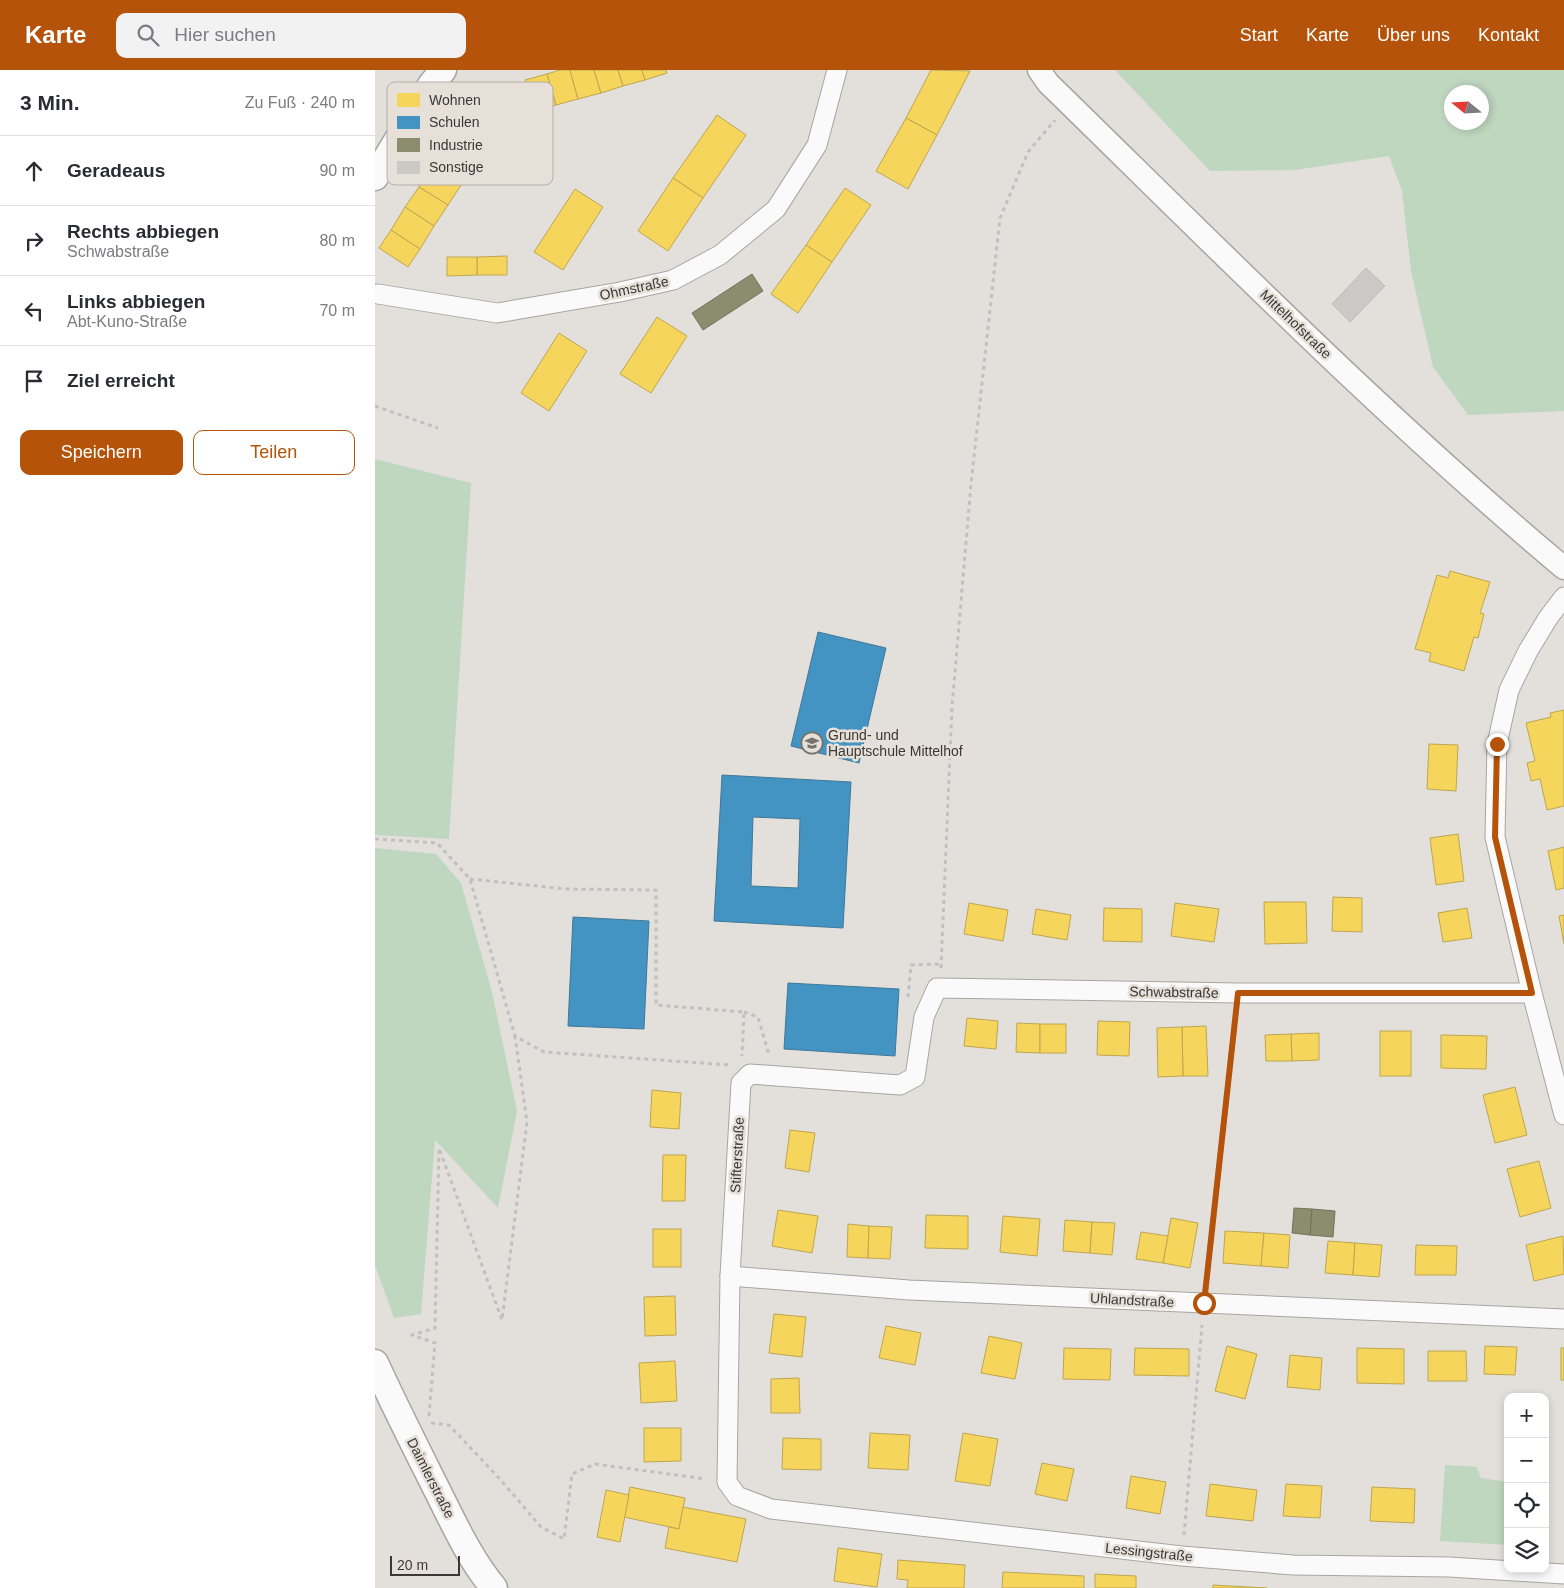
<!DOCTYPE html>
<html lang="de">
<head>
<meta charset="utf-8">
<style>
	:root { --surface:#fff; --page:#f2f2f3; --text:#2b2b33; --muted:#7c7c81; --line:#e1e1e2; --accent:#b45309 }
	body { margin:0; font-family:Arial,sans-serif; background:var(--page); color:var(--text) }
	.controls { position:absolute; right:15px; bottom:15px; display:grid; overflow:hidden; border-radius:10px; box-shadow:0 2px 8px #0003 }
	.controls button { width:45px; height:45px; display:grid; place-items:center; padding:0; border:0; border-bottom:1px solid var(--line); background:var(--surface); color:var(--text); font:25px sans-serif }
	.compass { position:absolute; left:1069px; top:15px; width:45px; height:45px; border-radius:50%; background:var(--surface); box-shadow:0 2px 8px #0003; rotate:288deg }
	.scale { position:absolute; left:15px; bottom:12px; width:70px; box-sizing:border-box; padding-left:5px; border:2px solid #3a3835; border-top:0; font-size:14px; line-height:18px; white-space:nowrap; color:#3a3835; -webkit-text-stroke:4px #e6e0d9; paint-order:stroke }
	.stop { position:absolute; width:15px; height:15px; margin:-11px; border:4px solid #b45309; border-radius:50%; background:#fff }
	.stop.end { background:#b45309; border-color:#fff; box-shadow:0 1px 5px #0008 }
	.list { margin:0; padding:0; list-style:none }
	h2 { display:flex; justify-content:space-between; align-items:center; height:65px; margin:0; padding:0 20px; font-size:21px }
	h2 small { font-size:16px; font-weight:400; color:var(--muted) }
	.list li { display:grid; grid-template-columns:32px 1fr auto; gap:15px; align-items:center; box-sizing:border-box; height:70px; padding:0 20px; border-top:1px solid var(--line) }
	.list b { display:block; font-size:19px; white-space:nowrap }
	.list p { margin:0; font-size:16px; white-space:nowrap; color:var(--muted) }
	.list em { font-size:16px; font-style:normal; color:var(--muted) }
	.actions { display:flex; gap:10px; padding:15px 20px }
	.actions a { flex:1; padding:11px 0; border:1px solid var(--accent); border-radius:10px; text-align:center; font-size:18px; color:var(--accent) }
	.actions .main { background:var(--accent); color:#fff }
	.icon { flex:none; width:28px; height:28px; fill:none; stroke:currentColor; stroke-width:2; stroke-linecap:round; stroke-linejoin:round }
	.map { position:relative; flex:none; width:1189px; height:1518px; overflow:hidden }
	header { display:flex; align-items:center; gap:30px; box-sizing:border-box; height:70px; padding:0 25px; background:var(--accent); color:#fff }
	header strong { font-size:24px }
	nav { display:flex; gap:28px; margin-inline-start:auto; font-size:18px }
	.search { width:350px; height:45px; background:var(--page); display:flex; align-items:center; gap:12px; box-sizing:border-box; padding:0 18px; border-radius:10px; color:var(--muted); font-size:19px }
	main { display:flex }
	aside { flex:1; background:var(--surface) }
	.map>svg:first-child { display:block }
	.green { fill:#bfd6bf; fill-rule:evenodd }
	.homes { fill:#f6d55c; stroke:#bea650 }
	.schools { fill:#4393c3; stroke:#407898; fill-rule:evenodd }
	.industry { fill:#8c8c6e; stroke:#73735d }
	.building { fill:#cbc9c6; stroke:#bdbbb8 }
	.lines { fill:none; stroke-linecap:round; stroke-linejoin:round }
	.minor-casing { stroke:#a7a5a2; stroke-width:21 }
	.tertiary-casing { stroke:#a7a5a2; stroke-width:25 }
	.secondary-casing { stroke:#a7a5a2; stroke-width:29 }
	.path { stroke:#c1c0be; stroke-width:3; stroke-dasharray:4 4; stroke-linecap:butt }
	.minor { stroke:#fbfafa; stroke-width:19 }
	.tertiary { stroke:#fbfafa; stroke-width:22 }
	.secondary { stroke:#fbfafa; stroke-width:26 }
	.route { stroke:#b45309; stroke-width:6 }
	.labels { text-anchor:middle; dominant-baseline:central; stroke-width:5; stroke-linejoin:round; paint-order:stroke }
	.street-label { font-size:14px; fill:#3a3835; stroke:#e6e0d9 }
	.poi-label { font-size:14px; fill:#3a3835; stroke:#e6e0d9; text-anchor:start }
	.key { fill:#e6e0d9; stroke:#b2aea8; stroke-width:1 }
	.key-label { font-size:14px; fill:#3a3835 }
</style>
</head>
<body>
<header>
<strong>Karte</strong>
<div class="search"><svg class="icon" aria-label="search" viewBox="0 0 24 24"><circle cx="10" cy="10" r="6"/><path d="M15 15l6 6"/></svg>Hier suchen</div>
<nav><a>Start</a><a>Karte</a><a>Über uns</a><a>Kontakt</a></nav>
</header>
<main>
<aside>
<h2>3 Min.<small>Zu Fuß · 240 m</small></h2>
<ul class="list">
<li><svg class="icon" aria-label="ahead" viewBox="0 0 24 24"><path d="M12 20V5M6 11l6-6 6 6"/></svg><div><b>Geradeaus</b></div><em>90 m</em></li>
<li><svg class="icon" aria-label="right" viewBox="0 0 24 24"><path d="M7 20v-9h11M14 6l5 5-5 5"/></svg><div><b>Rechts abbiegen</b><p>Schwabstraße</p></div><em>80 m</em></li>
<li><svg class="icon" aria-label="left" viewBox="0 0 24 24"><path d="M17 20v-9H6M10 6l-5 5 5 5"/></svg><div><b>Links abbiegen</b><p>Abt-Kuno-Straße</p></div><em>70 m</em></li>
<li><svg class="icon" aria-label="arrive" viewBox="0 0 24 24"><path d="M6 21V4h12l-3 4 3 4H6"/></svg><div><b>Ziel erreicht</b></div></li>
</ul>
<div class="actions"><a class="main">Speichern</a><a>Teilen</a></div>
</aside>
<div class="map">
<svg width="1189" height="1518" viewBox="0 0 1189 1518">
	<rect width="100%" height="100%" fill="#e3e0dc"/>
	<g class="green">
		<path d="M740 0H1189V341L1093 345 1058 297 1036 201 1027 121 1014 86 920 100 835 101ZM1106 22V52H1076V22Z"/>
		<polygon points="0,389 96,413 74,769 0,765"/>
		<polygon points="0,778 61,784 86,813 117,922 142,1041 123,1138 60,1070 46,1244 19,1248 0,1195"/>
		<polygon points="1070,1395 1102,1397 1106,1408 1133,1412 1133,1475 1065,1471"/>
	</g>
	<g class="homes">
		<polygon points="185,0 195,0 203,29 181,35 172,4"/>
		<polygon points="195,0 219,0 226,23 203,29"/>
		<polygon points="219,0 243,0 248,16 226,23"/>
		<polygon points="243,0 267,0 270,10 248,16"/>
		<polygon points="267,0 291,0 292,3 270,10"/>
		<polygon points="556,0 595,1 562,65 531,48"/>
		<polygon points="172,4 181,35 159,42 150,10"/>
		<polygon points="342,45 371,65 328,128 298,108"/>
		<polygon points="531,48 562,65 533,119 501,101"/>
		<polygon points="57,96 86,115 73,135 44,117"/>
		<polygon points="298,108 328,128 293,181 263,161"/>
		<polygon points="44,117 73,135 59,156 30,137"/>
		<polygon points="470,118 496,135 457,192 431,175"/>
		<polygon points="200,119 228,137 188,200 159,182"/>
		<polygon points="30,137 59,156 45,179 16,160"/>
		<polygon points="16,160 45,179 33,197 4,178"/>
		<polygon points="431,175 457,192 423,243 396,224"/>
		<polygon points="132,186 132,205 102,205 102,187"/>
		<polygon points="72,187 102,187 102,205 72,206"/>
		<polygon points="282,247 312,266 276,323 245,304"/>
		<polygon points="184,263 212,281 174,341 146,323"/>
		<polygon points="1075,501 1115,512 1105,543 1109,544 1103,568 1099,567 1089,601 1054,591 1056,583 1040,579 1062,505 1073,508"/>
		<polygon points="1189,640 1189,736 1172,740 1165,709 1156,711 1152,693 1160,691 1151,653 1176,647 1175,643"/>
		<polygon points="1054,674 1083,675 1081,721 1052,719"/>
		<polygon points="1083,764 1089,811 1061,815 1055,768"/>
		<polygon points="1189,777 1189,818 1181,820 1173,781"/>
		<polygon points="958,827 987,828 987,862 957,861"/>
		<polygon points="889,832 931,832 932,873 890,874"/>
		<polygon points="594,833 633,840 628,871 589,864"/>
		<polygon points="800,833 844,839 839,872 796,866"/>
		<polygon points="729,838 767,839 767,872 728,871"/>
		<polygon points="1092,838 1097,868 1068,872 1063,843"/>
		<polygon points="661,839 696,845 692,870 657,864"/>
		<polygon points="1189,845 1189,874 1184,846"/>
		<polygon points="592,948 623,951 621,979 589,976"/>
		<polygon points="723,951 755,952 754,986 722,985"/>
		<polygon points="642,953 665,954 665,983 641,982"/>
		<rect x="665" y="954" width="26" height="29"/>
		<polygon points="831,956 833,1006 808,1006 807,957"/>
		<polygon points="807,957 808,1006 783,1007 782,958"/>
		<rect x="1005" y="961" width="31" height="45"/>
		<polygon points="944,963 944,990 917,991 916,964"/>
		<polygon points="916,964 917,991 891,991 890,965"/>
		<polygon points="1066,965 1112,966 1111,999 1066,998"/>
		<polygon points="1140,1017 1152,1065 1120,1073 1108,1025"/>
		<polygon points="277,1020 306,1023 304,1059 275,1057"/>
		<polygon points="415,1060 440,1063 434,1102 410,1098"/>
		<polygon points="288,1085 311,1085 310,1131 287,1131"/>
		<polygon points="1164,1091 1176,1138 1145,1147 1132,1099"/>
		<polygon points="403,1140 443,1146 437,1183 397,1176"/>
		<polygon points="551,1145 593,1146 593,1179 550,1178"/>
		<polygon points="628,1146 665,1149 662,1186 625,1182"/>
		<polygon points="796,1148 823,1153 815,1198 788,1193"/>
		<polygon points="690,1150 717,1152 715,1183 688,1181"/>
		<polygon points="717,1152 740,1153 737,1185 715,1183"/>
		<polygon points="473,1154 494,1156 493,1188 472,1187"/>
		<polygon points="494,1156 517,1157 515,1189 493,1188"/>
		<rect x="278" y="1159" width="28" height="38"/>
		<polygon points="850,1161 889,1163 886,1196 848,1193"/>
		<polygon points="766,1162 793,1166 788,1193 761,1189"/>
		<polygon points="889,1163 915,1165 913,1198 886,1196"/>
		<polygon points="1188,1166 1189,1204 1159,1211 1151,1175"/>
		<polygon points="953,1171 980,1173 978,1205 950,1203"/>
		<polygon points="980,1173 1007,1175 1004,1207 978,1205"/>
		<polygon points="1041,1175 1082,1176 1081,1205 1040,1205"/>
		<polygon points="300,1226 301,1265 270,1266 269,1227"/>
		<polygon points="399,1244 431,1247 427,1287 394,1283"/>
		<polygon points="511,1256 546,1263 540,1295 504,1288"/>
		<polygon points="614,1266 647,1273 640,1309 606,1303"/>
		<polygon points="852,1276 882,1284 870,1329 840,1321"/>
		<polygon points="1110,1276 1142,1277 1140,1305 1109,1304"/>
		<polygon points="689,1278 736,1279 735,1310 688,1309"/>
		<polygon points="760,1278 814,1279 814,1306 759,1305"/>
		<polygon points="982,1278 1029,1279 1029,1314 982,1313"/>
		<rect x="1186" y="1278" width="3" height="32"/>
		<polygon points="1053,1281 1091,1281 1092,1311 1053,1311"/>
		<polygon points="915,1285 947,1288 945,1320 912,1317"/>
		<polygon points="300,1291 302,1331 266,1333 264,1293"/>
		<polygon points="424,1308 425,1343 396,1343 396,1309"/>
		<polygon points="269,1358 306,1358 306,1391 269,1392"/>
		<polygon points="495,1363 535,1365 533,1400 493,1398"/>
		<polygon points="588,1363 623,1369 615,1416 580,1411"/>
		<polygon points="408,1368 446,1369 446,1400 407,1399"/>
		<polygon points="667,1393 699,1399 692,1431 660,1424"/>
		<polygon points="756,1406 791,1412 785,1444 751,1438"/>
		<polygon points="835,1414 882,1420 878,1451 831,1446"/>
		<polygon points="911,1414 947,1416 945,1448 908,1446"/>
		<polygon points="255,1417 310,1428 304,1459 249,1447"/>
		<polygon points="997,1417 1040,1419 1039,1453 995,1451"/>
		<polygon points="231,1420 254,1425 245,1472 222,1467"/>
		<polygon points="308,1437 371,1449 362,1492 290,1478 294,1457 304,1459"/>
		<polygon points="463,1478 507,1484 502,1517 459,1511"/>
		<polygon points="523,1490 590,1495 589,1518 532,1518 533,1510 522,1509"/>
		<polygon points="628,1502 709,1506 709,1518 627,1518"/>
		<polygon points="720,1504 761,1506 761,1518 720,1518"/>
		<polygon points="838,1515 892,1518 838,1518"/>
	</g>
	<g class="schools">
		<polygon points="443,562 511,578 484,693 416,676"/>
		<path d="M347 705 476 712 468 858 339 851ZM378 747 425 749 423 818 376 816Z"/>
		<polygon points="198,847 274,851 269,959 193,956"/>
		<polygon points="413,913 524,919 520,986 409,979"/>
	</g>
	<g class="industry">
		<polygon points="377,204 388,221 328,260 317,243"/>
		<polygon points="919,1138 937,1139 935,1165 917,1163"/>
		<polygon points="937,1139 960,1141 958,1167 935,1165"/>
	</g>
	<polygon class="building" points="991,198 1010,216 975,252 957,234"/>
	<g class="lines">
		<g class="minor-casing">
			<g id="minor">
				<polyline points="3,224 122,243 245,222 298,210 345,185 401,139 442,75 462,0"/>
				<polyline points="1189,527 1173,548 1153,581 1134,620 1122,674 1120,767 1157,923 1189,1045"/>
				<polyline points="1157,923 863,923 562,918 549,947 540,1007 525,1015 375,1004 366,1013 355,1206 352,1412 362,1426 396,1439 807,1486 918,1495 1074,1497 1189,1504"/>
				<polyline points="355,1206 534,1220 1189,1249"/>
			</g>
		</g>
		<g class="tertiary-casing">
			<path id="tertiary" d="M664 0 673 13C842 178 1008 346 1189 498"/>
		</g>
		<g class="secondary-casing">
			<g id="secondary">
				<polyline points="0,107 56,15 68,0"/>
				<path d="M0 1293C21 1339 44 1384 67 1430 82 1460 97 1492 119 1518"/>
			</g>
		</g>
		<g class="path">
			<polyline points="0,336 63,358"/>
			<polyline points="0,769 62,773 95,809 140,966 169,982 356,995"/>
			<polyline points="95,809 191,819 281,820 281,935 369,942 367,986"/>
			<polyline points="566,898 577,637 596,414 625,148 653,82 680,50"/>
			<polyline points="533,927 536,895 567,894"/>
			<polyline points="369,942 383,947 394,985"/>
			<polyline points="831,1213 861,944"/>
			<polyline points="54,1346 60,1273 37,1265 60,1258 64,1078 127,1250 152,1052 140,966"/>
			<polyline points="56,1353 74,1355 124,1408 166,1457 189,1469 197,1404 220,1394 331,1409"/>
			<polyline points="809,1465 827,1255"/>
		</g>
		<use href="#minor" class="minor"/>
		<use href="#tertiary" class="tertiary"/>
		<use href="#secondary" class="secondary"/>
	</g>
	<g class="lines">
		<polyline class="route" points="829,1233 863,923 1157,923 1120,767 1122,674"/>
	</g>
	<defs>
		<g id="school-ring" transform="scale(1.125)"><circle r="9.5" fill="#e6e0d9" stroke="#75736f" stroke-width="1.5"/><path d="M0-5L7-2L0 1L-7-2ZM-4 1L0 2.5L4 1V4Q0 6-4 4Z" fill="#75736f"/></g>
	</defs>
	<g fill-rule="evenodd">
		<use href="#school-ring" x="437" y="673"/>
	</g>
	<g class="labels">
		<g class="street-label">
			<text transform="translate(259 218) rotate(-12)">Ohmstraße</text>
			<text transform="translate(921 254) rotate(44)">Mittelhofstraße</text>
			<text transform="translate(799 922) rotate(1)">Schwabstraße</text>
			<text transform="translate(362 1085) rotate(-87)">Stifterstraße</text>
			<text transform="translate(757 1230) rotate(3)">Uhlandstraße</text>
			<text transform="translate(56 1408) rotate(63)">Daimlerstraße</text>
			<text transform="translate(774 1482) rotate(6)">Lessingstraße</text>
		</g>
		<g class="poi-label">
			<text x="453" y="665">Grund- und<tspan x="453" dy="16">Hauptschule Mittelhof</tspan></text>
		</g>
	</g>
	<rect x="12" y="12" width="166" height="103" rx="8" class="key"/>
	<rect x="22" y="23" width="23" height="14" fill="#f6d55c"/>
	<rect x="22" y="46" width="23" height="13" fill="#4393c3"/>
	<rect x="22" y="68" width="23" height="14" fill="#8c8c6e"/>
	<rect x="22" y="91" width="23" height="13" fill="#cbc9c6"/>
	<g class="key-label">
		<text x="54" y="35">Wohnen</text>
		<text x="54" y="57">Schulen</text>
		<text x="54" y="80">Industrie</text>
		<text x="54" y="102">Sonstige</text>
	</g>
</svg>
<div class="controls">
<button>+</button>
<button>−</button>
<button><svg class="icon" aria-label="locate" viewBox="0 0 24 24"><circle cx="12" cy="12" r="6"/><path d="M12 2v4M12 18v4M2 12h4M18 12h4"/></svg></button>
<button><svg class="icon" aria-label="layers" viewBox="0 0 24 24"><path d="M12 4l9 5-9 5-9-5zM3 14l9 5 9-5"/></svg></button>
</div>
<svg class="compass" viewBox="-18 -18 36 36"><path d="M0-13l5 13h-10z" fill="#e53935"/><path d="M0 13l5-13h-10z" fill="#7c7c81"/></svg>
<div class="scale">20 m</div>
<div class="stop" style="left:829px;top:1233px"></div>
<div class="stop end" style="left:1122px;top:674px"></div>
</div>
</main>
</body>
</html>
